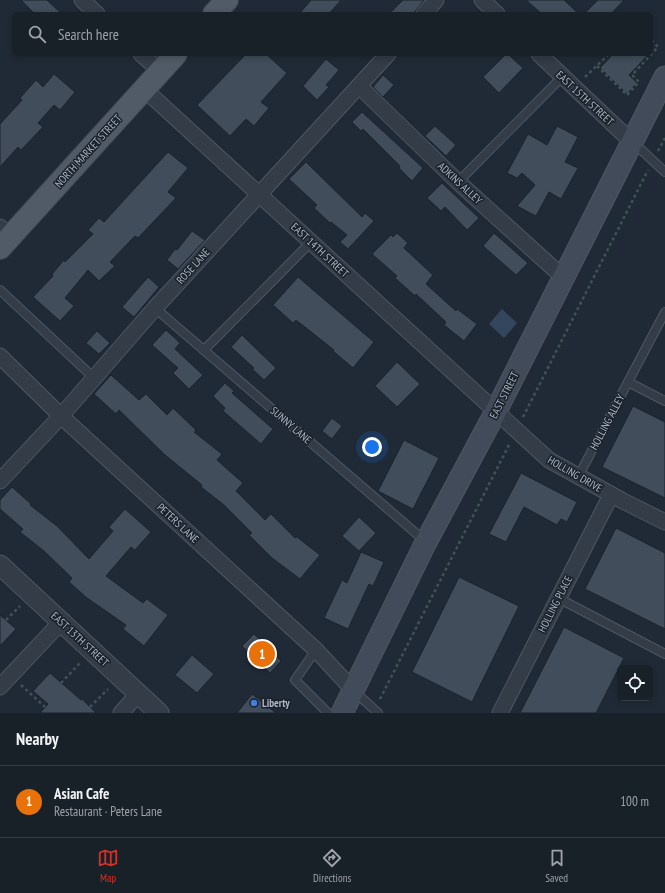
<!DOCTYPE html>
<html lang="en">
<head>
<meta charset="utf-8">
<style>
	:root { --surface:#182028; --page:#252d34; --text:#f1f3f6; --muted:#9fa3a8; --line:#363e45; --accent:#d93025 }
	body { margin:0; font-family:"PT Sans Narrow",sans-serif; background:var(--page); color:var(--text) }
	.controls { position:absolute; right:12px; bottom:12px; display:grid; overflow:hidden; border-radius:6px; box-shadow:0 2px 6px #0003 }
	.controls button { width:36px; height:36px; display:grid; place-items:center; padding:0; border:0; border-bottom:1px solid var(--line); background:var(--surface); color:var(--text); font:20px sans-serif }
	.you { position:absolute; left:372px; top:447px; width:14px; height:14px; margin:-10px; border:3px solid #fff; border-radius:50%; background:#1a73e8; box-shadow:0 0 0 6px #1a73e833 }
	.badge { display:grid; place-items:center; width:26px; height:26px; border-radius:50%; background:var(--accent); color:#fff; font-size:13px; font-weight:700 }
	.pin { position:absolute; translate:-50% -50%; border:2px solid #fff; box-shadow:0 1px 4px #0006 }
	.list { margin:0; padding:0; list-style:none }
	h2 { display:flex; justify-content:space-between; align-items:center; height:52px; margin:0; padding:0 16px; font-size:17px }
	h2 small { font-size:13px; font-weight:400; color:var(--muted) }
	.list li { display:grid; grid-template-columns:26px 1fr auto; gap:12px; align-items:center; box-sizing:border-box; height:72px; padding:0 16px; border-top:1px solid var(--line) }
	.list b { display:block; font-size:15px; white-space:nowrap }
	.list p { margin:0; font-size:13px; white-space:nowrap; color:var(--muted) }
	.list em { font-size:13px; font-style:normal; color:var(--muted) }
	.icon { flex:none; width:22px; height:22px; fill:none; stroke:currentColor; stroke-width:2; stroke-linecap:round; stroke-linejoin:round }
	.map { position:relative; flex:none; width:665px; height:713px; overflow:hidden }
	.search { position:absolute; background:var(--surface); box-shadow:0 2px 6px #0003; left:12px; right:12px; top:12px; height:44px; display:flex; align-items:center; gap:10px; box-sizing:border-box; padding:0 14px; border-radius:6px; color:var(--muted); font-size:15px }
	.sheet { height:124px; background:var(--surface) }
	nav { display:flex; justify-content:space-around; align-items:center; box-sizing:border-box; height:56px; border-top:1px solid var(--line); background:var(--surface); font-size:11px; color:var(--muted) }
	nav a { display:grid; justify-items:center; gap:2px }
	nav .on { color:var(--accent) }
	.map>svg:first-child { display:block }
	.water { fill:#33465e }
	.building { fill:#414d5b; stroke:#1b232d }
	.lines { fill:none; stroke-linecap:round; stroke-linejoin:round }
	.service-casing { stroke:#4e5762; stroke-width:10 }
	.minor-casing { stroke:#4e5762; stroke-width:17 }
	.tertiary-casing { stroke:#4e5762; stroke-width:21 }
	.secondary-casing { stroke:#4e5762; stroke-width:23 }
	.primary-casing { stroke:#3d4550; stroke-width:24 }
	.path { stroke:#3f5355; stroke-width:2.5; stroke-dasharray:3 3; stroke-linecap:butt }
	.service { stroke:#333c47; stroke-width:8 }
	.minor { stroke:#333c47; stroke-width:15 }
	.tertiary { stroke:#333c47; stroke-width:19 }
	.secondary { stroke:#414b5a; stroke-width:21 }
	.primary { stroke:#515b67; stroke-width:22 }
	.shop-dot { fill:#3f7fe0; stroke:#19212b; stroke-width:1.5 }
	.labels { text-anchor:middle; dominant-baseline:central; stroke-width:3; stroke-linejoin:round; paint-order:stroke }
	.street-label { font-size:11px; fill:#adb7c4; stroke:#19212b }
	.poi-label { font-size:11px; font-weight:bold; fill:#adb7c4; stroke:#19212b; text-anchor:start }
</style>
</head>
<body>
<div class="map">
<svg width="665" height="713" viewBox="0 0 665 713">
	<rect width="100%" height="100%" fill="#202a36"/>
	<polygon class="water" points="502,309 517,323 504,338 489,324"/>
	<g class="building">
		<polygon points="21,0 47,0 62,14 35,14"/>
		<polygon points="311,0 341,0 329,14 299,14"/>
		<polygon points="403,0 424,0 413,14 389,14"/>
		<polygon points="526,0 564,0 579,14 542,14"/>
		<polygon points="598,0 624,0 611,14 584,14"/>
		<polygon points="246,54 266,54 287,73 261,102 269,108 254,126 246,119 230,136 197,105"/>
		<polygon points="506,54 508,54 523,68 499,93 483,77"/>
		<polygon points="613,54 649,54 629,75 637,83 627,94 600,68"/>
		<polygon points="326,59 339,70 326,85 329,87 317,100 303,86"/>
		<polygon points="54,74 75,92 60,110 54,105 38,123 43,127 21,150 18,147 0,167 0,124 22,100 20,98 36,80 43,87"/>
		<polygon points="383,75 394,85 383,97 373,87"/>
		<polygon points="362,112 423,168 412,181 399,168 400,166 363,129 361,131 352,122"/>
		<polygon points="435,126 456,145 446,156 425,136"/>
		<polygon points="557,126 578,137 565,162 578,168 561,199 549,192 536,216 517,206 535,185 522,173 517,178 507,173 528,134 547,145"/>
		<polygon points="168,152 188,168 168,192 176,198 138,238 135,236 110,262 115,266 99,281 88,270 65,298 74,306 60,321 33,297 53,276 52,274 64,260 65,262 93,234 88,230 99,218 104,222"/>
		<polygon points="306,162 362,217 365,213 374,221 348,249 340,242 347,235 331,222 330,223 314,208 317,205 289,179"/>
		<polygon points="442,183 479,218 467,230 445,207 441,211 427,198"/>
		<polygon points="192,231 205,240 178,269 167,260 175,249 177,250"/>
		<polygon points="397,233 408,243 404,248 433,275 426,284 456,311 457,309 477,324 464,341 444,325 446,322 416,294 415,296 395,278 397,276 372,254 391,235 393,237"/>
		<polygon points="494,233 528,263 516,275 483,246"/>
		<polygon points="148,277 159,287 134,317 122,307"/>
		<polygon points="298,277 374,342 353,368 333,351 334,350 296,320 293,323 273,305"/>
		<polygon points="166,330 180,343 175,349 203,375 189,389 173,373 178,368 152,345"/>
		<polygon points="97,331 110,343 99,354 86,343"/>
		<polygon points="242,335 276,368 264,380 252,369 254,368 231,347"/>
		<polygon points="397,362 420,384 397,407 375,386"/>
		<polygon points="111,375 139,400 146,394 167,415 173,408 196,430 194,432 222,454 217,460 243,483 236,491 265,520 271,514 295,538 297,537 320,555 300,579 272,558 249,535 252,533 224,505 201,487 202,485 165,455 119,410 116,414 94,394"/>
		<polygon points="225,383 234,391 232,393 273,429 261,444 223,411 225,408 213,396"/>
		<polygon points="633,406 665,422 665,498 602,467"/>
		<polygon points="332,418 342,426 332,439 322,431"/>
		<polygon points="404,440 439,458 413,509 378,491"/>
		<polygon points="521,473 577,502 567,522 561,519 557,525 524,507 506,542 489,534"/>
		<polygon points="12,487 31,504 30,505 57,526 89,559 113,531 109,527 125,509 151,532 135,550 131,547 106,576 143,603 147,599 168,615 144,646 123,629 126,625 87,598 69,582 72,578 44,551 20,532 23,529 0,509 0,500"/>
		<polygon points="359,517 376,533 359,551 342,536"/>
		<polygon points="616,528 665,553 665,629 585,589"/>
		<polygon points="361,552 384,562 373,586 369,584 348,629 324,618 342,580 347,583"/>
		<polygon points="459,577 519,606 472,702 412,672"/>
		<polygon points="0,615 16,629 0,646"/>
		<polygon points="564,627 624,658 596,713 520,713"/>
		<polygon points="254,634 281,661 270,673 242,646"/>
		<polygon points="192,655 214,674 197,693 175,675"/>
		<polygon points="50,673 81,700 82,699 96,713 40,713 48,704 33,691"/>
		<polygon points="252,694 276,713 237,713"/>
	</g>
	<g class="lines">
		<g class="service-casing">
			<g id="service">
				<polyline points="633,142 665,172"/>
				<polyline points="458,182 562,77"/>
				<polyline points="0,290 94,378"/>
				<polyline points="155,308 425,541"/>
				<polyline points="204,350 311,242"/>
				<polyline points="628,382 665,312"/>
				<polyline points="578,477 628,382 665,401"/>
				<polyline points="558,598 665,654"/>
				<polyline points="316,650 295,680 328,713"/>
				<polyline points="354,691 378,713"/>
			</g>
		</g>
		<g class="minor-casing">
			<g id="minor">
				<polyline points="82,0 97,14"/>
				<polyline points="482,0 497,14"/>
				<polyline points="424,14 436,0"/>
				<polyline points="141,54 160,71"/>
				<polyline points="539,54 632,142"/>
				<polyline points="359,86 458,182 564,278"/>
				<polyline points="144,89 549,460 623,501 665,522"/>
				<polyline points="0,227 11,237"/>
				<polyline points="0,356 61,416 316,650 354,691"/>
				<polyline points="0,481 61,416 155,308 388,54"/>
				<polyline points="0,687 61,622"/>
				<polyline points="121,713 139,693"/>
				<polyline points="500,713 611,495"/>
			</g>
		</g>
		<g class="tertiary-casing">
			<polyline id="tertiary" points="0,565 159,713"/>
		</g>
		<g class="secondary-casing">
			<polyline id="secondary" points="342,713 426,542 495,413 665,77"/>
		</g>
		<g class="primary-casing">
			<g id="primary">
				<polyline points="214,14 227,0"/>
				<polyline points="0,248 176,54"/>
			</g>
		</g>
		<g class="path">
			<polyline points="597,66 627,95 639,82 632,75 658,47 651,40"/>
			<polyline points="585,77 609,54"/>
			<polyline points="658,151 665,138"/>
			<polyline points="523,417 648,170"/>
			<polyline points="6,620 20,606"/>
			<polyline points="61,683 80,663"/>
			<polyline points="21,685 45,707"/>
			<polyline points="380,699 510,443"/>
			<polyline points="90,707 108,689"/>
		</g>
		<use href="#service" class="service"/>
		<use href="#minor" class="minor"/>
		<use href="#tertiary" class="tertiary"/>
		<use href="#secondary" class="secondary"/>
		<use href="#primary" class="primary"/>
	</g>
	<circle class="shop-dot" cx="254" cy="703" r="4"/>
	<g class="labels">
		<g class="street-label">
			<text transform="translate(585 98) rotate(43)">EAST 15TH STREET</text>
			<text transform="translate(88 151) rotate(-48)">NORTH MARKET STREET</text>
			<text transform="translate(460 183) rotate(43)">ADKINS ALLEY</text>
			<text transform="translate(320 250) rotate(43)">EAST 14TH STREET</text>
			<text transform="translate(193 266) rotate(-48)">ROSE LANE</text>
			<text transform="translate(504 395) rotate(-63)">EAST STREET</text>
			<text transform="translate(607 422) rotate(-62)">HOLLING ALLEY</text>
			<text transform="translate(291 425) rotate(41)">SUNNY LANE</text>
			<text transform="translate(575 474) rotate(30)">HOLLING DRIVE</text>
			<text transform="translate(178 523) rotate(43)">PETERS LANE</text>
			<text transform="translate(555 604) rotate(-63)">HOLLING PLACE</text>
			<text transform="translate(80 639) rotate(43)">EAST 13TH STREET</text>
		</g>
		<g class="poi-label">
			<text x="262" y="703">Liberty</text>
		</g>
	</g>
</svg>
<div class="controls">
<button><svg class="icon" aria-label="locate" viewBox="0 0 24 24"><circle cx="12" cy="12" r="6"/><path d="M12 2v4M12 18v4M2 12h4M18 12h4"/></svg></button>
</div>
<div class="you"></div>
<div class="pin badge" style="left:262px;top:654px;background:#e8710a">1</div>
<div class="search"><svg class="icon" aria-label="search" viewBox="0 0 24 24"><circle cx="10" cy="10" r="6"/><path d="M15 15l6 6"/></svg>Search here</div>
</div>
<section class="sheet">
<h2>Nearby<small></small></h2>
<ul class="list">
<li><span class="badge" style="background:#e8710a">1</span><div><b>Asian Cafe</b><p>Restaurant · Peters Lane</p></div><em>100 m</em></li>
</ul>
</section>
<nav>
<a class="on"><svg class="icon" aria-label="map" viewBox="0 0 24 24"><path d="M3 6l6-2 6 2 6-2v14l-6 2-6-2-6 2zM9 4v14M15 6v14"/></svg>Map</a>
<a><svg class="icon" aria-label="directions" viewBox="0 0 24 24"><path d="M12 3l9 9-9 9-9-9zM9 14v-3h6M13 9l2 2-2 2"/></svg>Directions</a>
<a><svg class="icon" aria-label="saved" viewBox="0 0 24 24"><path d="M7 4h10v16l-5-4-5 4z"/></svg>Saved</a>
</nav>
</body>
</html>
